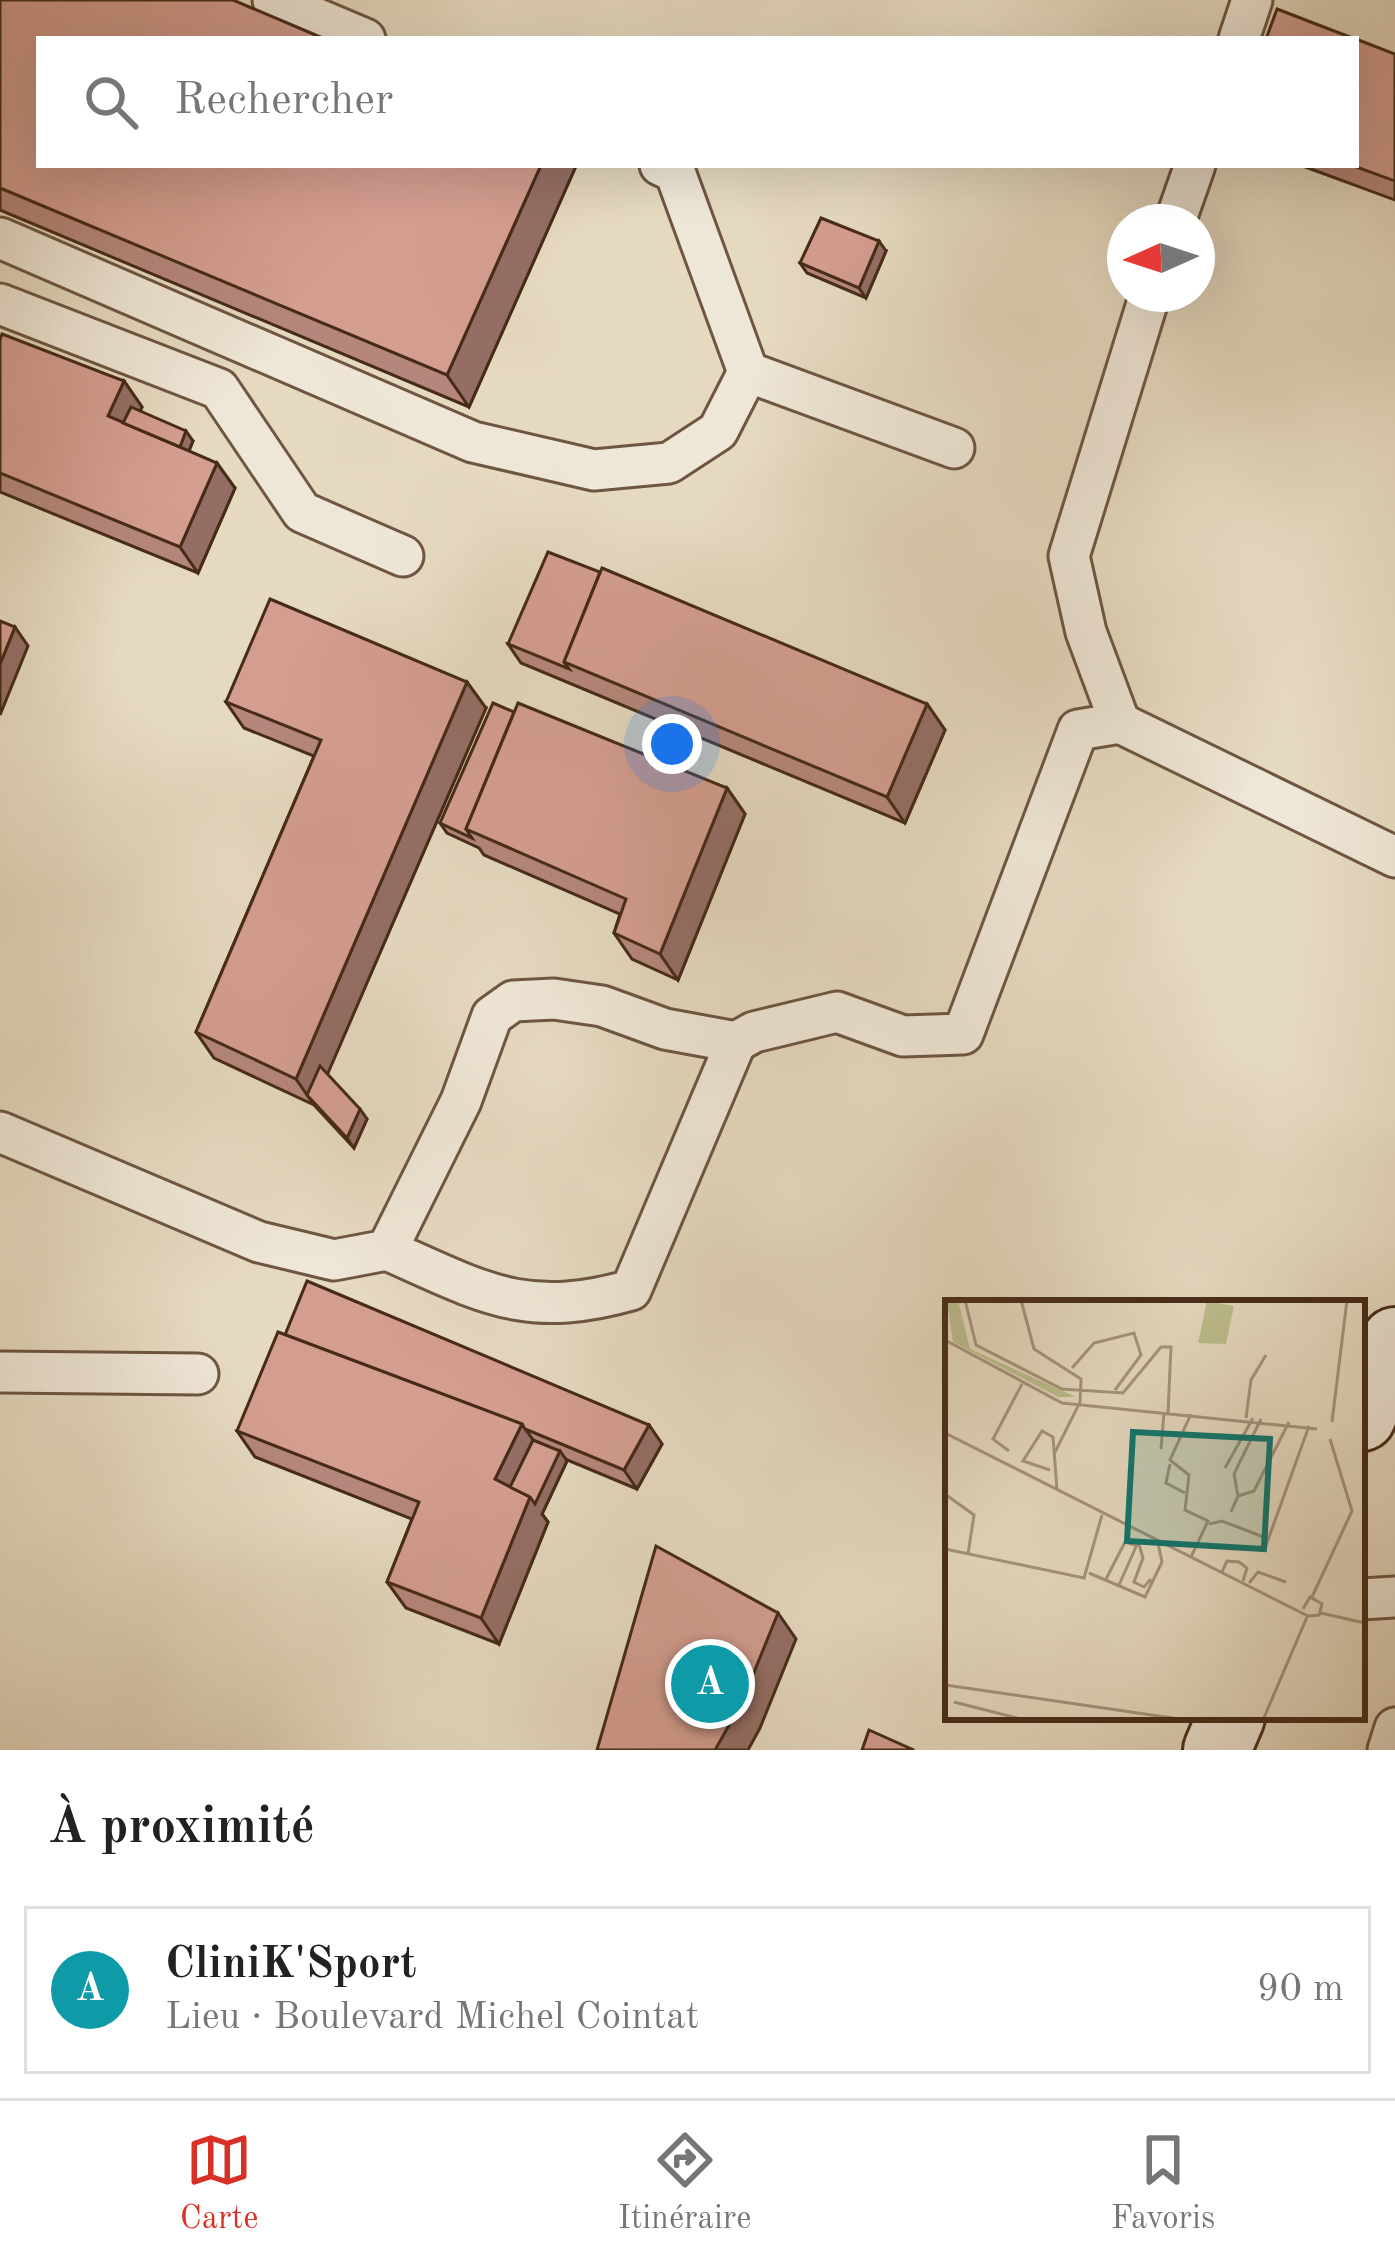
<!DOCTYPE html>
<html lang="fr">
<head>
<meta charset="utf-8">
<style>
	:root { --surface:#fff; --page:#f2f2f2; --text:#222; --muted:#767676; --line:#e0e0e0; --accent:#d93025 }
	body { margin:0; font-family:"Old Standard TT",serif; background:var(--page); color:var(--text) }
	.compass { position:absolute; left:1107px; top:204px; width:108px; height:108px; border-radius:50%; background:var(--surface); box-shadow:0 12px 48px #0002; rotate:267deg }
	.you { position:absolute; left:672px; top:744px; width:42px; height:42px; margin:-30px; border:9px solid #fff; border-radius:50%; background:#1a73e8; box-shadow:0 0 0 18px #1a73e833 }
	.badge { display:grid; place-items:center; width:78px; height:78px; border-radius:50%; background:var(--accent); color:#fff; font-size:39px; font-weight:700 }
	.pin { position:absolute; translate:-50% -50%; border:6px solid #fff; box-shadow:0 3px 12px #0006 }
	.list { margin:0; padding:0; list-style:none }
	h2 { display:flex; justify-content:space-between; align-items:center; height:156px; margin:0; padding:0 48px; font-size:51px }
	h2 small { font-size:39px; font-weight:400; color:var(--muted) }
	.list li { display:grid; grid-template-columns:78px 1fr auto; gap:36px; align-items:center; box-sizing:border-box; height:168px; margin:0 24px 24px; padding:0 24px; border:3px solid var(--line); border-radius:0px }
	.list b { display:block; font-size:45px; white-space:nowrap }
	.list p { margin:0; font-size:39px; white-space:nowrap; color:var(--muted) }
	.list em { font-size:39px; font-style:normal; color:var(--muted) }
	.icon { flex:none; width:66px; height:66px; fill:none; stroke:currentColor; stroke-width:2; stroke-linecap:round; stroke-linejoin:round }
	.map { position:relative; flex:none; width:1395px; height:1750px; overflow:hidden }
	.search { position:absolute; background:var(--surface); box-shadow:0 12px 48px #0002; left:36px; right:36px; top:36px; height:132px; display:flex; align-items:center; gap:30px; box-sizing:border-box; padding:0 42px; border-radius:0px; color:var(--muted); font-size:45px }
	.sheet { height:348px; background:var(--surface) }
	nav { display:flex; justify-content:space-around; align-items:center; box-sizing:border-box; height:168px; border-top:3px solid var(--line); background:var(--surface); font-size:33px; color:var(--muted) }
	nav a { display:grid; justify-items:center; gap:6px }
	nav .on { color:var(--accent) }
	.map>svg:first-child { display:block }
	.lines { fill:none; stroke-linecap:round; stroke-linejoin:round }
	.lane-casing { stroke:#6e5642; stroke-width:45 }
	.secondary-casing { stroke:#462b18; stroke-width:72 }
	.lane { stroke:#eee6d6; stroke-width:39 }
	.secondary { stroke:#eee6d6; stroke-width:66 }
	.wall { fill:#b5877c; stroke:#462b18; stroke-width:3 }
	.shaded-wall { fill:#946e65; stroke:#462b18; stroke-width:3 }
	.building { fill:#d39d90; stroke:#462b18; stroke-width:3 }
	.inset-road { fill:none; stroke:#a5937d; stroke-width:3 }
	.view { fill:#0f766e; fill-opacity:0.15; stroke:#0f766e; stroke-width:6 }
	.inset-edge { fill:none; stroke:#462b18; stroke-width:6 }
</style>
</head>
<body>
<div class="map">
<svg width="1395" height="1750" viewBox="0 0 1395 1750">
	<rect width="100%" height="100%" fill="#e5d9c0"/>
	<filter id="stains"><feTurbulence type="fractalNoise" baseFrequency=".00167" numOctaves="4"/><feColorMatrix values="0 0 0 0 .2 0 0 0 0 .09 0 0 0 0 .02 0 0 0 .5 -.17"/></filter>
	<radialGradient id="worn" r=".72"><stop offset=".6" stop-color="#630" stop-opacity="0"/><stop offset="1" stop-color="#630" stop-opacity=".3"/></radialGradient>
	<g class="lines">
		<g class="lane-casing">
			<g id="lane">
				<polyline points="273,0 365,39"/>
				<polyline points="1239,39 1252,0"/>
				<polyline points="660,165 675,172 748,372 954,448"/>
				<polyline points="1175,222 1195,165"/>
				<polyline points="0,238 473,442 594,470 669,463 718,431 748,372"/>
				<polyline points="0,304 219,389 302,512 403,556"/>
				<polyline points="1120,723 1086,632 1069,556 1150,294"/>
				<polyline points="0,1132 259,1242 334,1260 387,1250 461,1101 492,1016 513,1001 554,999 602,1006 665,1029 736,1042 754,1032 837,1012 903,1036 963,1034 1078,730 1120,723 1395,857"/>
				<path d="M387 1250C482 1292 525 1320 631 1290L736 1042"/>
				<polyline points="0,1372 198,1374"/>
				<polyline points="1362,1599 1395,1597"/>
				<polyline points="1388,1750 1395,1728"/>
			</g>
		</g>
		<g class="secondary-casing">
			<g id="secondary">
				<polyline points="1362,1417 1395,1341"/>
				<polyline points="1217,1750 1231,1717"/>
			</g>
		</g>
		<use href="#lane" class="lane"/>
		<use href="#secondary" class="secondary"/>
	</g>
	<g class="wall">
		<polygon points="0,0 576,166 469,407 0,210"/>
		<polygon points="1395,54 1395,200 1300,165 1356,165"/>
		<polygon points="886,251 866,298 807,273 800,263"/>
		<polygon points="0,339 124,381 142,407 140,411 193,441 189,451 235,488 198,573 0,492"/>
		<polygon points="508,644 927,704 945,730 905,823 521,663"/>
		<polygon points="226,702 486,708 327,1074 367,1119 354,1148 314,1105 214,1058 196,1032 314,756 244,728"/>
		<polygon points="514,712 727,788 745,814 678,980 632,959 614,933 620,914 484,855 479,848 447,833 440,823"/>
		<polygon points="649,1425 662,1444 637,1489 565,1459 567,1461 542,1514 548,1522 499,1644 406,1608 387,1582 412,1519 255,1457 237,1431"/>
	</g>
	<g class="shaded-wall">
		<polygon points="541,165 576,166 469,407 447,375"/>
		<polygon points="879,241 886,251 866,298 859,288"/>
		<polygon points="124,381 142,407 128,436 108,416"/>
		<polygon points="186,431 193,441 185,460 178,450"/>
		<polygon points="217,463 235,488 198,573 180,547"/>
		<polygon points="15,627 28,646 0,715 0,664"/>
		<polygon points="467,682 486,708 315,1103 307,1095 314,1105 296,1079"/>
		<polygon points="927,704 945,730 905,823 887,797"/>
		<polygon points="727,788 745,814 678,980 660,954"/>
		<polygon points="360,1109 367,1119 354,1148 347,1138"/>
		<polygon points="522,1424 540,1450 516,1500 495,1479"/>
		<polygon points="649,1425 662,1444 637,1489 624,1470"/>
		<polygon points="560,1451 567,1461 542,1514 548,1522 499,1644 481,1618 530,1497"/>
		<polygon points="778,1613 796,1639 760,1728 748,1750 715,1750"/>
	</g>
	<g class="building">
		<polygon points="0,0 233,0 325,39 39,39 39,165 541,165 447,375 0,188"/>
		<polygon points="1277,9 1355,39 1266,39"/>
		<polygon points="1356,39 1395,54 1395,181 1351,165 1356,165"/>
		<polygon points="821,218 879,241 859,288 800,263"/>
		<polygon points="2,334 124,381 108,416 217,463 180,547 0,473 0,340"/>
		<polygon points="131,407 186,431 180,447 123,423"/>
		<polygon points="548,552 600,572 564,662 569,669 508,644"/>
		<polygon points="602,568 927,704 887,797 564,662"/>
		<polygon points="270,599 467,682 296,1079 196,1032 321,740 226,702"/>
		<polygon points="0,621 15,627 0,664"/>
		<polygon points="493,703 514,712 466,829 472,838 440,823"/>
		<polygon points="518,703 727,788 660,954 614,933 626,899 466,829"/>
		<polygon points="320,1066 360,1109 347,1138 307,1095"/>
		<polygon points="307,1281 649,1425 624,1470 525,1429 522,1424 285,1335"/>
		<polygon points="278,1332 522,1424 495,1479 530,1497 481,1618 387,1582 419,1502 237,1431"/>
		<polygon points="533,1440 560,1451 535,1504 530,1497 510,1487"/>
		<polygon points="656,1546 778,1613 742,1702 715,1750 597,1750"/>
		<polygon points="869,1730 914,1750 862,1750"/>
	</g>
	<g transform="translate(945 1300)">
		<rect width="420" height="420" fill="#e5d9c0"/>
		<path d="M2 0H13L25 49 131 97H113L8 42ZM262 1 289 6 281 44 253 43Z" fill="#bcbd8d"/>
		<path class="inset-road" d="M20 0 31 45 117 89 178 93 216 47H226L223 113M76 0 89 49 136 79 135 102 109 154M0 40 117 103 372 129M127 68 149 43 189 33 196 55 170 90M301 118 306 80 321 55M387 122 402 0M0 133 363 316 374 315 377 304 365 297 358 309M216 149 219 113M64 151 48 139 77 84M225 164 221 183 240 193M280 168 308 118M105 170 78 161 97 131 108 137 112 190M0 194 29 215 23 254M293 196 289 174 316 119M286 212 293 196 309 191 344 122M264 224 277 221 324 239M194 244 198 258 189 282 199 287 206 279M0 249 139 278 157 215M319 251 364 126M246 257 263 221 240 210 244 175 225 160 246 114M277 272 282 261 294 262 302 268 298 281M144 273 200 297 217 262 213 243M161 279 180 242 193 246M304 283 313 272 341 282M174 285 194 240M367 297 407 211 385 139M376 313 420 323M0 385 241 420M9 402 80 420M318 420 362 317"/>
		<path class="view" d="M188 132 325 139 319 249 182 241Z"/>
		<rect width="420" height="420" class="inset-edge"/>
	</g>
	<rect width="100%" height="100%" filter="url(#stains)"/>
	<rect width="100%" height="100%" fill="url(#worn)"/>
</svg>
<svg class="compass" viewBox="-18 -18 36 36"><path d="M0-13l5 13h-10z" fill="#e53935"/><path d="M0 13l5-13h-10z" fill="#767676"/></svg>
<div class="you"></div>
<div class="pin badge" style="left:710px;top:1684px;background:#0f9aa8">A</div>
<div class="search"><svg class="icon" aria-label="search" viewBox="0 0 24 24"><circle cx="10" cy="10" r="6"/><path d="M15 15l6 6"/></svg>Rechercher</div>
</div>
<section class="sheet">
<h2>À proximité<small></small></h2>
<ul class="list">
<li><span class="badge" style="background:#0f9aa8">A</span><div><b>CliniK'Sport</b><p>Lieu · Boulevard Michel Cointat</p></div><em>90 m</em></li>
</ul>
</section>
<nav>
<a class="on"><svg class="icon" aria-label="map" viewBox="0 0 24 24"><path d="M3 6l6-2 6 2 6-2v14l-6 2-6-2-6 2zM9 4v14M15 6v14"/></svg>Carte</a>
<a><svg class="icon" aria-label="directions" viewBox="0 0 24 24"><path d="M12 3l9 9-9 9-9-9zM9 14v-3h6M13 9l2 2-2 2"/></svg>Itinéraire</a>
<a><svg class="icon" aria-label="saved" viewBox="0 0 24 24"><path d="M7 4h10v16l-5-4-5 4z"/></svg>Favoris</a>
</nav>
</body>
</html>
